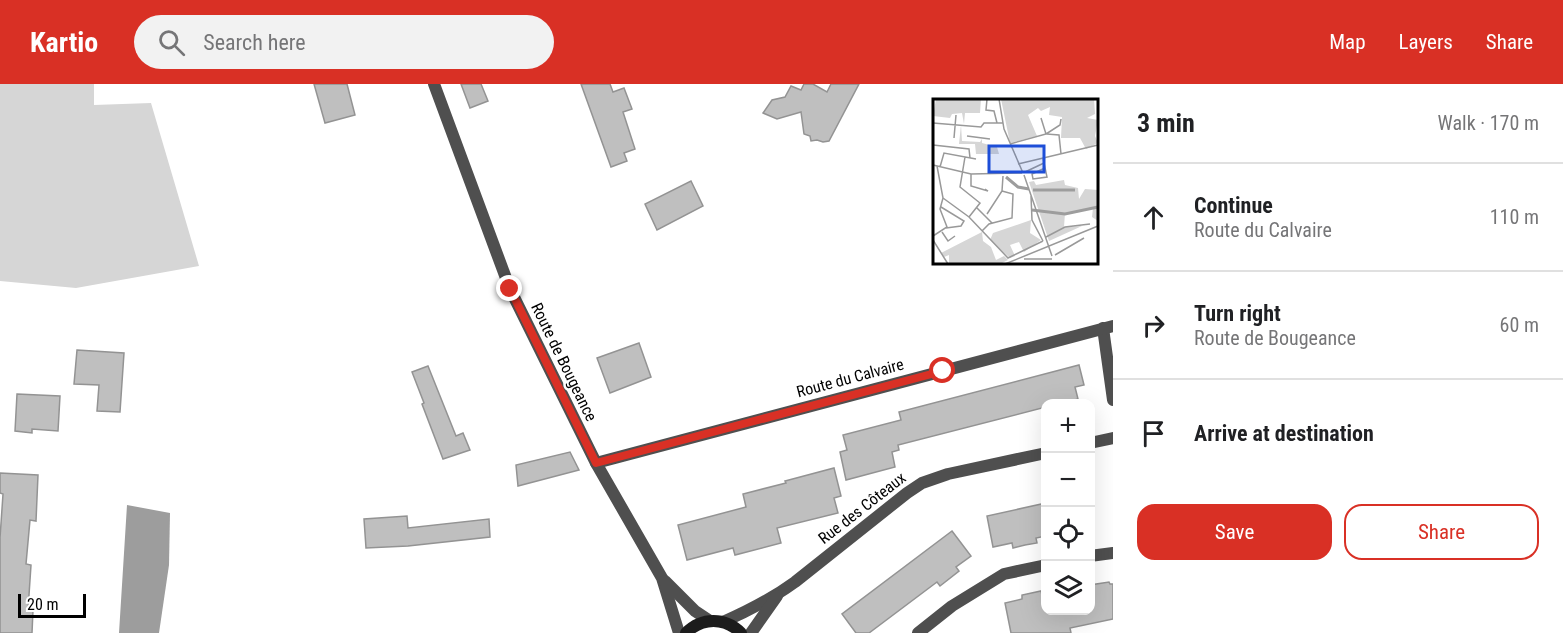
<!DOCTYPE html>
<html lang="en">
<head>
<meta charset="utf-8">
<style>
	:root { --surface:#fff; --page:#f2f2f2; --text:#202124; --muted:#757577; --line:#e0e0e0; --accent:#d93025 }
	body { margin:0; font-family:"Roboto Condensed",sans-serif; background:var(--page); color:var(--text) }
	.controls { position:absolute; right:18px; bottom:18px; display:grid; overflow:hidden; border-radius:12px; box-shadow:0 6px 24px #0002 }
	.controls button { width:54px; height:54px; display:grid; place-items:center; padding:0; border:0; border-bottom:2px solid var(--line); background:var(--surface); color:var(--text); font:30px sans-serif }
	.scale { position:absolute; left:18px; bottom:15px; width:68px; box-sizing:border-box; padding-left:6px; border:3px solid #000; border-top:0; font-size:16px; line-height:21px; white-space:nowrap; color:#000; -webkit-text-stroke:4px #fff; paint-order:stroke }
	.stop { position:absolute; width:18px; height:18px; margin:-14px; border:4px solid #d93025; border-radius:50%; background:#fff }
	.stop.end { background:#d93025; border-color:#fff; box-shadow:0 2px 6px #0008 }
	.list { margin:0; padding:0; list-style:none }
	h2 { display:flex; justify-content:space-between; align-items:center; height:78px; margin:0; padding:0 24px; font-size:26px }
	h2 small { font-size:20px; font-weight:400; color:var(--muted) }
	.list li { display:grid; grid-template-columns:39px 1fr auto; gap:18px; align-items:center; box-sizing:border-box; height:108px; padding:0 24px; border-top:2px solid var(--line) }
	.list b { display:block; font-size:22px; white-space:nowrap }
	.list p { margin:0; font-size:20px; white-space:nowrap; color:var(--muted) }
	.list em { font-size:20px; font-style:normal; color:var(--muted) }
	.actions { display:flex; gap:12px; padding:18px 24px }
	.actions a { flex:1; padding:14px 0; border:2px solid var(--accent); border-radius:18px; text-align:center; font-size:21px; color:var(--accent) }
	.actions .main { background:var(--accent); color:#fff }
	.icon { flex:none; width:33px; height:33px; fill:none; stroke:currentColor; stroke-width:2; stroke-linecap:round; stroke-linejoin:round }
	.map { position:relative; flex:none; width:1113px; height:549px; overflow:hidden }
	header { display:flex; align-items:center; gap:36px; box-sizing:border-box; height:84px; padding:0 30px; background:var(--accent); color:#fff }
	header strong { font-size:28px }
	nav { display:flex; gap:33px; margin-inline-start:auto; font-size:21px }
	.search { width:420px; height:54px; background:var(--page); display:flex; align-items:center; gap:15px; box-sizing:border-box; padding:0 21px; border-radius:33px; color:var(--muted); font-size:22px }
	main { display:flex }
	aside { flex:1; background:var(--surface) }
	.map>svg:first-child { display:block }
	.green { fill:#d6d6d6 }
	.water { fill:#9d9d9d }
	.building { fill:#bfbfbf; stroke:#939393; stroke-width:1.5 }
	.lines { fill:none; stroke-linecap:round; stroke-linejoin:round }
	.street { stroke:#4f4f4f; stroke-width:12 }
	.secondary { stroke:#1c1c1c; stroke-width:12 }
	.route { stroke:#d93025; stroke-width:8 }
	.labels { text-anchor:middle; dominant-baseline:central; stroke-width:5; stroke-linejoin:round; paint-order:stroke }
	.street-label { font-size:16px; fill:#000; stroke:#fff }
	.inset-river { fill:none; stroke:#9d9d9d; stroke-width:3 }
	.inset-road { fill:none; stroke:#999; stroke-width:1.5 }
	.view { fill:#1d4ed8; fill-opacity:0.15; stroke:#1d4ed8; stroke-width:3 }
	.inset-edge { fill:none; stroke:#000; stroke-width:3 }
</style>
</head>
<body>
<header>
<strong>Kartio</strong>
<div class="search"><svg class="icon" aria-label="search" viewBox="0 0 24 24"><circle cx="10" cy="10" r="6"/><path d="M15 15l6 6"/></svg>Search here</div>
<nav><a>Map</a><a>Layers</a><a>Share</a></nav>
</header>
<main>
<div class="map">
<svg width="1113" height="549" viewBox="0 0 1113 549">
	<rect width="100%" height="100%" fill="#fff"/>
	<polygon class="green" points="0,0 94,0 94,21 151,19 199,182 76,204 0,197"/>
	<polygon class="water" points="127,421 170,429 169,481 159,549 119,549"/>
	<g class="building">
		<polygon points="314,0 347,0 355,31 325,39"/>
		<polygon points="461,0 481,0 488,17 470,24"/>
		<polygon points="581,0 610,0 613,8 624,4 632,25 623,28 635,65 624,69 627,77 611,83"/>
		<polygon points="804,0 813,0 827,8 831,0 859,0 829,57 823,58 817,56 811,57 810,52 804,50 801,28 777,35 763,29 772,16 785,13 791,2 801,6"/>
		<polygon points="691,97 703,122 657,146 645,120"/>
		<polygon points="639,259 651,293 610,309 597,274"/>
		<polygon points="77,266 124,269 120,328 97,327 99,301 74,300"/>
		<polygon points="1079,281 1084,301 1075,303 1078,315 1060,320 1046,320 1046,323 898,361 899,366 892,368 895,383 846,396 840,368 847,366 843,351 901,336 899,328"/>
		<polygon points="428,282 456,352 463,349 470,366 443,375 422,320 424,319 412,288"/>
		<polygon points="17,310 60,312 58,347 32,345 32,349 15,347"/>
		<polygon points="570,368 579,386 518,402 516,381"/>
		<polygon points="834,384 841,412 834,414 838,429 777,444 781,459 735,471 733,464 687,476 678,441 746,423 743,410 786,399 785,397"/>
		<polygon points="0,389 38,391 36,437 30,436 26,480 31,481 28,526 33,526 32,549 0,549 0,454 3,410 0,409"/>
		<polygon points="1046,419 1046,452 1036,454 1037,459 1025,461 1013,464 1012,459 993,463 987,432"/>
		<polygon points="407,432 408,444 489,435 490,453 408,462 366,464 364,435"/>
		<polygon points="952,447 971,472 956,483 959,487 940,502 937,498 869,549 856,549 842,530"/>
		<polygon points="1109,498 1110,500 1113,500 1113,535 1070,544 1071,549 1011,549 1005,519 1022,515 1022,511 1041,507 1042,511 1046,511 1046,526 1090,526 1090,501"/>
	</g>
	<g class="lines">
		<g class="street">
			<polyline points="434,0 510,205 596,379 662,494 679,549"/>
			<polyline points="1103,244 1113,316"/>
			<polyline points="1090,359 1113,354"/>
			<polyline points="596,379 1113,242"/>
			<polyline points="1090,472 1113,469"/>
			<polyline points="665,497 695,527 710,537"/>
			<path d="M723 538C748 527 773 514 795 498L907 409 922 399 948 390 1046 369"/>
			<polyline points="751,549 777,512"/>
			<polyline points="918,549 952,522 1004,490 1046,481"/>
		</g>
		<path class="secondary" d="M686 549C702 533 725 533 741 549"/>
	</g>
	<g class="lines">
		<polyline class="route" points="510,205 596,379 943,287"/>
	</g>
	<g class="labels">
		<g class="street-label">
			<text transform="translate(564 278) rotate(64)">Route de Bougeance</text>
			<text transform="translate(850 294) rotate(-15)">Route du Calvaire</text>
			<text transform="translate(862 424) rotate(-38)">Rue des Côteaux</text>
		</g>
	</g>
	<g transform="translate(933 15)">
		<rect width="165" height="165" fill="#fff"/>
		<path d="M3 0H48L47 14H32L31 25 29 14 19 15 17 19 0 17ZM68 0H161L162 15 154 19 165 21 162 37 165 44 153 50 147 39H128L129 18 116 16 117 8 108 12 105 9 95 16 104 37 77 44ZM28 26 29 42 47 43 49 40V44L64 48 66 55H43L42 45H26ZM131 81 132 86 145 89 146 100 152 90 165 91V122L159 118 160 109 132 114 131 128 149 127 116 142 96 83 101 82 103 86ZM98 121 97 134 108 141 91 153 86 143 77 146 82 157 77 159 57 141 60 134ZM49 133 50 142 58 148 63 161 71 157 75 161 67 165H16V156L11 158 8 154Z" fill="#d6d6d6"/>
		<path class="inset-river" d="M73 78 85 88 96 90M100 91H142M99 111 132 115 165 108"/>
		<path class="inset-road" d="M54 0 53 11 61 12 64 24M66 0 71 30 90 74M128 20 127 26 113 35 126 36 128 55M0 24 48 28 51 24H70M34 37 57 40M21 39 23 16M77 45 113 35 108 19M0 46 36 50 37 59M32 58 27 88 47 104 36 118M110 59 114 78 100 80 99 75 112 69M85 65 165 46M0 66 38 75 89 74M7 68 11 54 43 60M92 73 111 64M38 75V87L55 92 52 90M91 76 119 157M98 97 99 121 110 142M10 99 36 118 75 159 110 142M8 108 31 122 28 127 13 129M44 109 59 124M54 115 69 92 70 77M49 132 56 125 79 119 80 95 69 92M9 133 15 142 22 137M0 137 14 128 7 110 10 99 4 67M113 138 132 128 157 125M0 141 15 165M122 156 151 139M91 160H119M72 165 165 127"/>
		<path class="view" d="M56 47H111V73H56Z"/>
		<rect width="165" height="165" class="inset-edge"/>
	</g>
</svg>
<div class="controls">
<button>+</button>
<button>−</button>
<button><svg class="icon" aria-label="locate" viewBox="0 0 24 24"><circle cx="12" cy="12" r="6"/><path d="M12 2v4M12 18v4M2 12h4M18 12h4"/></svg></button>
<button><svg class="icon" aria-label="layers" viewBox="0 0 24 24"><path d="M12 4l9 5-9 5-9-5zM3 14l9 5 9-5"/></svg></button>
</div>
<div class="scale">20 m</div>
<div class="stop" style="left:943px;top:287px"></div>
<div class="stop end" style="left:510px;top:205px"></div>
</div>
<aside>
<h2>3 min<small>Walk · 170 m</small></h2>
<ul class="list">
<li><svg class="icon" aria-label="ahead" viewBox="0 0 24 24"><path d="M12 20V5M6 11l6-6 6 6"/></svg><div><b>Continue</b><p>Route du Calvaire</p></div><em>110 m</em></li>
<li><svg class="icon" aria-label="right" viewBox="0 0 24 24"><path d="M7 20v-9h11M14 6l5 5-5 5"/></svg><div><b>Turn right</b><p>Route de Bougeance</p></div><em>60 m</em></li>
<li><svg class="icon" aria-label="arrive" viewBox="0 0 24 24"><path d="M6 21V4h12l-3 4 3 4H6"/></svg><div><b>Arrive at destination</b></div></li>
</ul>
<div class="actions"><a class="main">Save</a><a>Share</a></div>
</aside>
</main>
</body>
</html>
